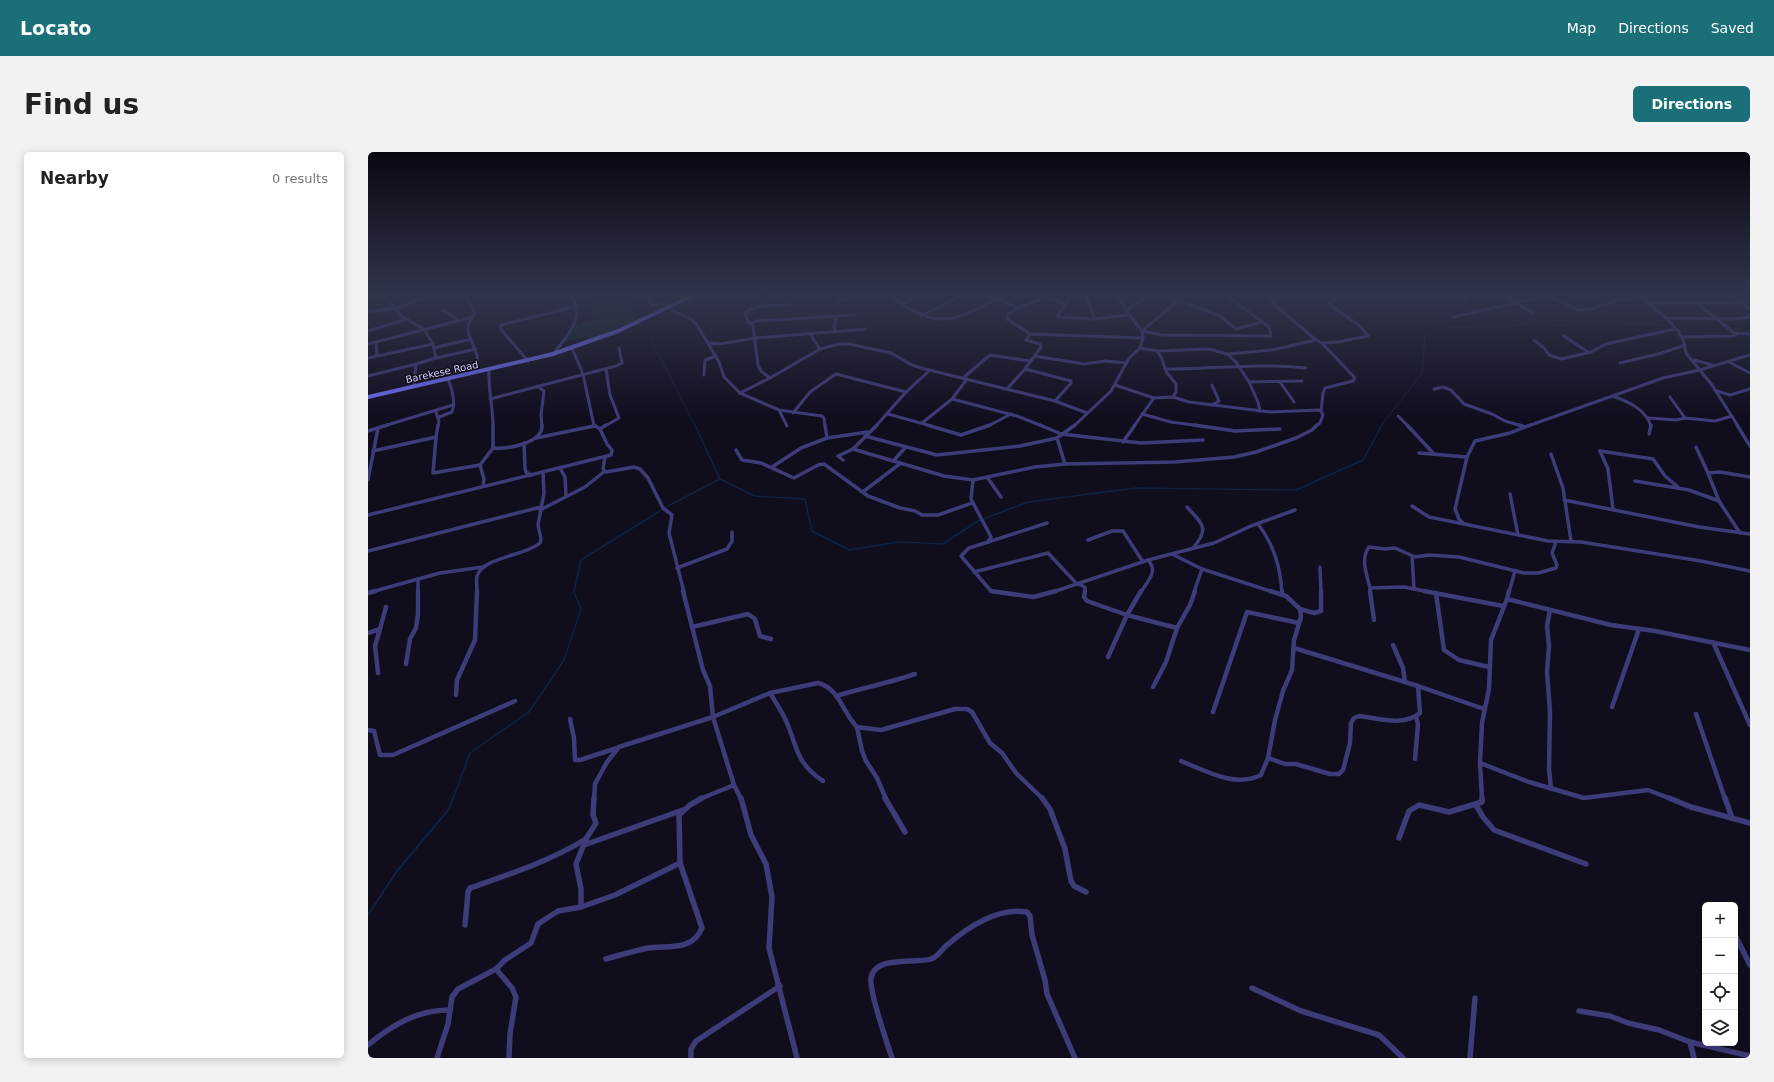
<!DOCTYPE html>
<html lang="en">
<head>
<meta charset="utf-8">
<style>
	:root { --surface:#fff; --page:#f2f2f2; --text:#222; --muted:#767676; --line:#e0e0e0; --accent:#1a6f79 }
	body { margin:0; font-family:"DejaVu Sans",sans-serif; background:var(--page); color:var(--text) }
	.controls { position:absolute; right:12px; bottom:12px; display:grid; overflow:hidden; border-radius:6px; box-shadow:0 2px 10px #0003 }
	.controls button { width:36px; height:36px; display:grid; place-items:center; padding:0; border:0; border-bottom:1px solid var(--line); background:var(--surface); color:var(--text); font:20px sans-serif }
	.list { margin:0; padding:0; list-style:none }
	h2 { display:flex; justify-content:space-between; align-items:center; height:52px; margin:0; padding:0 16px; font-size:17px }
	h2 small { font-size:13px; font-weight:400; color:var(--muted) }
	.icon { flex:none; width:22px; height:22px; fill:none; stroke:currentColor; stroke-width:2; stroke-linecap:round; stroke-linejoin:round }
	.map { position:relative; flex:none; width:1382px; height:906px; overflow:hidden; border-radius:6px }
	header { display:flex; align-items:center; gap:24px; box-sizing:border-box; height:56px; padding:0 20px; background:var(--accent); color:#fff }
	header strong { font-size:19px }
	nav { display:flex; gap:22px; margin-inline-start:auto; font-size:14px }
	.intro { display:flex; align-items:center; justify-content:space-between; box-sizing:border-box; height:96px; padding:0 24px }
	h1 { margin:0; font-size:28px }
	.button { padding:10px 18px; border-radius:6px; background:var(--accent); color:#fff; font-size:14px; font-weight:700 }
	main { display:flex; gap:24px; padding:0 24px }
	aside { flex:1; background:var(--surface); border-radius:6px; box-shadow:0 2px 10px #0003 }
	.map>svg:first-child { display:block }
	.green { fill:#112626 }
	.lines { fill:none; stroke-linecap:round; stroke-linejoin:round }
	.stream-far2 { stroke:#0f223f; stroke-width:1 }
	.stream-far1 { stroke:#0f223f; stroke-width:1.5 }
	.stream { stroke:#0f223f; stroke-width:2 }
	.minor-far3 { stroke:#3e3b79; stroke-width:3 }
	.minor-far2 { stroke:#3e3b79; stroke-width:3.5 }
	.minor-far1 { stroke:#3e3b79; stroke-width:4.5 }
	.minor { stroke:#3e3b79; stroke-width:5.5 }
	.secondary { stroke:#6e6bf5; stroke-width:4 }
	.labels { text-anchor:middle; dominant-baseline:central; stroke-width:3; stroke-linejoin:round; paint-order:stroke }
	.far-street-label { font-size:10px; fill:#d2cdfb; stroke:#100d1d }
</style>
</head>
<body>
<header>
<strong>Locato</strong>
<nav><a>Map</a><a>Directions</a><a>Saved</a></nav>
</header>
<div class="intro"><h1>Find us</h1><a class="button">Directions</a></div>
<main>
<aside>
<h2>Nearby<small>0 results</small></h2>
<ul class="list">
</ul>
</aside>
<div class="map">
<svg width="1382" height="906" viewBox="0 0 1382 906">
	<rect width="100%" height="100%" fill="#100d1d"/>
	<path class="green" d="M225 141H263C262 157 256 153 271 167L221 188 217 185 205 188H197L208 172 227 167 222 162 223 148 226 145Z"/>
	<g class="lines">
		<g class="stream-far2">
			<polyline points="247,141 268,168"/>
			<polyline points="271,171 281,184 327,274"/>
			<polyline points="1013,274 1054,221 1057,182 1077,176 1142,174 1181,168 1297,173"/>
		</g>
		<g class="stream-far1">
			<polyline points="327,273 352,327 387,344 437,347 444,379 481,398 531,390 575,392 610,369 660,350 768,336 928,338 995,308 1014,273"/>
			<polyline points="85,647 102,601 161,560 196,508 213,457 206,440 213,408 300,354 352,327"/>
		</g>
		<polyline class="stream" points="0,763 29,719 81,657 85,646"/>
		<g class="minor-far3">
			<polyline points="96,141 106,157 106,162 100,173 101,183 109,203 110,220"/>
			<polyline points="279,141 283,152 298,152 307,160 323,167 329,173 351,210 356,225 372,241 411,258 454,264 456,266 457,274"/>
			<polyline points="520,141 533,152 560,141"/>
			<polyline points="617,141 650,156"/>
			<polyline points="689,141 650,156 640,162 639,167 662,182 775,186"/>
			<polyline points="704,141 689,165 727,167 761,163"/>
			<polyline points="715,141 734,141"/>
			<polyline points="897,141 908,154 948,188 954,191 987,226 985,229 957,236 955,241 953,259"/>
			<polyline points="1132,141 1165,161"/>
			<polyline points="1175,141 1210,158 1223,157 1247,149 1265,146 1269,142"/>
			<polyline points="1269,141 1299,167 1310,179 1315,188 1318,201 1344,233 1370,274"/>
			<polyline points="1361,141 1382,157"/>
			<polyline points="718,142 727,167"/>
			<polyline points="14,143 25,153 33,164 56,177 65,192 68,206 48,212 46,234"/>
			<polyline points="679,145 697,152"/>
			<polyline points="469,149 486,144 486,141"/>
			<polyline points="812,149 852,164 868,177 894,170"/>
			<polyline points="1097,150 1100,144 1109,141"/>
			<polyline points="1280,151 1374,151"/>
			<polyline points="1329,151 1366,181 1382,182"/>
			<path d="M533 152C574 178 590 166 630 147"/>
			<polyline points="758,158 786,141"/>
			<polyline points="76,159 92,169"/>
			<polyline points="0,160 28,156 70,141"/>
			<polyline points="553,164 599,141"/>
			<polyline points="1085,165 1191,141"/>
			<polyline points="1297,166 1365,167 1382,165"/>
			<polyline points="383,172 388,169 487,163"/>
			<polyline points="0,179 39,167"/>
			<polyline points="774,179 794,183 903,184 901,175 855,141"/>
			<polyline points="774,179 819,141"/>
			<polyline points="466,180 468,164"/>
			<polyline points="442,182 452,197"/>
			<polyline points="1196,184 1220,200"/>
			<polyline points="1313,185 1365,184 1368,183 1366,181"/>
			<polyline points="1166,188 1176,196 1181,203 1193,207 1223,200 1238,192 1307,177"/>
			<polyline points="8,190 9,204"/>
			<polyline points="340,191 352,192 387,186 498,177"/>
			<polyline points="954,191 970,190 1000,184 992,174 961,152 971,145 985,141"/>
			<polyline points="0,192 105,165"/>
			<polyline points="66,196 103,187"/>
			<polyline points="204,196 215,222 226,274"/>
			<polyline points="772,196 789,199 841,197 859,202 868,210 881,230 890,250 892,259"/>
			<polyline points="789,199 793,205 799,221 808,232 808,240 805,245"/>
			<path d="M185 202C200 183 220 164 201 141"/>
			<polyline points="860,202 904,198 948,188"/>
			<polyline points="666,204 716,212 737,209 759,211"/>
			<polyline points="0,206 65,192"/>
			<polyline points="68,206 108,197"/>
			<polyline points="1326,208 1344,213"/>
			<polyline points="160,209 135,180 132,176 133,173 210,154"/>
			<polyline points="1361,210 1382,221"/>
			<polyline points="1252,211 1294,201 1317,193"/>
			<polyline points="657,217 703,229 703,231 687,249"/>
			<path d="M797 217C844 217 891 211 938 216"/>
			<path d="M121 218C120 239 125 254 125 274"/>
			<polyline points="336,223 337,208 348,204"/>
			<polyline points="0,224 48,212"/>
			<path d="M402 226 393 219 390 213 385 173 380 170 377 161C389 151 408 154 422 153"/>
			<polyline points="595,226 622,203 662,209"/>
			<polyline points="881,230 934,229"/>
			<polyline points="912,230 926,250"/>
			<polyline points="747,233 786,246"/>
			<polyline points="844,233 851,249 844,253"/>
			<polyline points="169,234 176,239 173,263 174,274"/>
			<polyline points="639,237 657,217 673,195 672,192 658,188 662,182"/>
			<polyline points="1066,237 1075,235 1083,238 1096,252 1124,262 1137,269 1154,274"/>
			<polyline points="1349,239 1362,243 1382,237"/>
			<polyline points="372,241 402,226 452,197 471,192 481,192 523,201 544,213 557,217 687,249 719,261"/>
			<path d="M1245 244C1261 250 1277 257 1283 274"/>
			<polyline points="1302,245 1317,266"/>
			<polyline points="122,247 248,214 254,211 251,196"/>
			<polyline points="584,247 649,264 674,274"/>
			<polyline points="411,258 419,274"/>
			<polyline points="68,259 71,270 70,274"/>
			<polyline points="425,261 442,240 468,222 538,240"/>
			<polyline points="520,262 563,274"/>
			<polyline points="774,262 803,270 833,274"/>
			<polyline points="1030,264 1040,274"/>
			<path d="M71 265 84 260C88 250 84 237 80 227"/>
			<polyline points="1280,266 1308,268 1317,266 1347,269 1364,264"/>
			<polyline points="554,271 584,247 599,227"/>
			<polyline points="16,274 85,253"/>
			<polyline points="237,274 251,266 242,243 238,217"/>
			<polyline points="508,274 538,240 562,218"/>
			<polyline points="620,274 643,262"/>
			<polyline points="706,274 743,239 761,206 772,196 775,186 774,179 761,163 748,141"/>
			<polyline points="766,274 786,246 805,245 821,250 902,260 950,258 953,259 955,263 952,271 948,274"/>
			<polyline points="1160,274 1295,226 1332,218 1382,203"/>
		</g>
		<g class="minor-far2">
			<polyline points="457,273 459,286 500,280"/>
			<polyline points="559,273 593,283 622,273"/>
			<polyline points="672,273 693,282 773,291 835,288"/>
			<polyline points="826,273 867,279 912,277"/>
			<polyline points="1039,273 1066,302"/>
			<polyline points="1151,273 1157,275"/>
			<polyline points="1162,273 1142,281 1107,289 1099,305 1087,357 1091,367 1096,372 1180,389 1213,390 1333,409 1382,419"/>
			<polyline points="1369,273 1382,294"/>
			<polyline points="232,277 238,273"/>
			<polyline points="0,279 19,273"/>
			<polyline points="1281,282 1283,273"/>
			<polyline points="497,284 569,303 652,294 689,286 707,273"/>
			<polyline points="68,285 65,321 112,313"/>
			<polyline points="168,286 226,274"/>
			<polyline points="689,286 697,312"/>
			<polyline points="755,290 767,273"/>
			<polyline points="156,291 157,316 158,320 163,323"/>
			<polyline points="1328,295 1340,321"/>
			<path d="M125 296C139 297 175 292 174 273"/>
			<polyline points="485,297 576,324 605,328 667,315 697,312 807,310 866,305 888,300 928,286 944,278 949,273"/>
			<polyline points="368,298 374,308 393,311 426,326 450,313 456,312 500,344 532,356 547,359 554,363 570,363 604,351"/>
			<polyline points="5,299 68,285 70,273"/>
			<polyline points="1232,299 1285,307 1297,324 1310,335"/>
			<polyline points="1232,299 1240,317 1245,357"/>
			<polyline points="1051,301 1099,305"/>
			<polyline points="1183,302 1195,336 1203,389"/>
			<polyline points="237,305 235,317 238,320 266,315 272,317 280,326 295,356 304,363 301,381 316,440"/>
			<polyline points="475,308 470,304 485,297 509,273"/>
			<polyline points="526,308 537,296"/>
			<polyline points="404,315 433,296 459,286"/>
			<polyline points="192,316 197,325 198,344"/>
			<polyline points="619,325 633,345"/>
			<polyline points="0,328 10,276"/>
			<polyline points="605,328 603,347 623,385 620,390 601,396 593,404 623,439 629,440"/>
			<polyline points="1267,329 1321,338 1351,349"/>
			<polyline points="115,334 116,327 112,313 125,296 125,273"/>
			<polyline points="496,339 533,311"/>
			<polyline points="1142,342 1150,383"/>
			<polyline points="1196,348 1331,375 1382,382"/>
			<polyline points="1044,354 1061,365 1096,372"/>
			<path d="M819 355C834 372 842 375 826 395"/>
			<polyline points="172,358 217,335 237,319"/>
			<polyline points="0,363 243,303 244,298 239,292 232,277 226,273"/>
			<path d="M890 372C906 393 912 414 914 440"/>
			<polyline points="1372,381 1351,349 1340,321 1352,320 1382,325"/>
			<polyline points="720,388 744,379 755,379 775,410"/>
			<polyline points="620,390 679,371"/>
			<polyline points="0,399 173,355"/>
			<polyline points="804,402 834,417 905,440"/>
			<polyline points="1044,404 1046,437"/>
			<polyline points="952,415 953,440"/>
			<polyline points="309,416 359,397 364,389 364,380"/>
			<polyline points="606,420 680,401 708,431 717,435 717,440"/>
			<polyline points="50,427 50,440"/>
			<path d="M1002 436C999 423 992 407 1001 395L1017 397 1027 396 1047 405 1061 403 1091 405 1156 421H1170L1188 416 1189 413 1184 401 1188 390"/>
			<polyline points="3,440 72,421 115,415"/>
			<path d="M109 440C109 435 108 428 109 424 115 405 157 404 172 391L173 387 170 373 176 341 175 320"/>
			<polyline points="685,440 780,408 846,391 883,374 927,358"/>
			<path d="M773 440C779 430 791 419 780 408"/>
			<polyline points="826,440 834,417"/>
			<polyline points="1002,440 1002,436 1036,435 1062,440"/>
			<polyline points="1141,440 1147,419"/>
		</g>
		<g class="minor-far1">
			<polyline points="315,439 335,518 342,534 345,565 366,633 373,647"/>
			<polyline points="623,439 665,445 688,439"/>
			<polyline points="717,439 716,445 719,449 759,463 809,476"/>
			<polyline points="914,439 914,442"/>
			<polyline points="1002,439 1006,468"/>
			<polyline points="1056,439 1135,454"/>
			<polyline points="0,441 7,439"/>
			<polyline points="1068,441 1076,498 1091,508 1121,515"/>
			<polyline points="1139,447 1141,439"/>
			<polyline points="932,457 946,461 953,459 953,439"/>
			<polyline points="1182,458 1179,474 1181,494 1179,520 1182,560 1181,617 1183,637"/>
			<polyline points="324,475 380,462 387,467 392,484 403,487"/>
			<polyline points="12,477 18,455"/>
			<polyline points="0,481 12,477 7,494 10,521"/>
			<polyline points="1345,490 1382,573"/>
			<polyline points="1025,493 1035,516 1037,530"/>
			<polyline points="926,496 1050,534 1116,557"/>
			<polyline points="740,505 759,463 773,439"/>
			<polyline points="38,512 42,487 48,476 50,462 50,439"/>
			<polyline points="785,535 798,510 809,476 822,453 827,439"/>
			<path d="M402 541C408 551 415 561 419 571 430 598 429 612 455 629"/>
			<polyline points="88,543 89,528 107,488 109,439"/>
			<path d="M468 544C494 536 521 531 547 522"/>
			<polyline points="1244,555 1271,477"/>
			<polyline points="845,560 879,460 931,471"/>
			<polyline points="1328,562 1357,647"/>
			<polyline points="202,567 206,586 207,608 212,608 249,596"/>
			<polyline points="489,575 494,599 498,609 509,626 518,647"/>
			<polyline points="0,578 6,579 12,603 25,603 147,549"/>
			<path d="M900 606 917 612H928L962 622H971L975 618 982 591 983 571 986 566 991 564C1010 566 1035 575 1052 561L1050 534"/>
			<polyline points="1047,607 1050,572 1048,565"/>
			<path d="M813 609C838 619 867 636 893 623L900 606 907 568 915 539 924 518 926 488 933 465 932 457 918 444 902 439"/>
			<polyline points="1112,611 1161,630 1216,646 1280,638 1303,647"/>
			<path d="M226 647 227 632 239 610 251 595 345 565 402 541 450 531C471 536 475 561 489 575L513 578 587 557H599L604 560 622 591 634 601 648 621 675 647"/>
			<polyline points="332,647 366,633"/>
			<polyline points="1114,647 1112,611 1114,571 1121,537 1123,488 1139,447 1243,473 1287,479 1382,498"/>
		</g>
		<g class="minor">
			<polyline points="373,646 383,683 398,712 404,745 401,796 429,906"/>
			<polyline points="517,646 537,680"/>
			<polyline points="674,646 682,657 697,697 703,729 706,734 718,740"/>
			<polyline points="1301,646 1323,655 1382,671"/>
			<polyline points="1357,646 1364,666"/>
			<polyline points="1108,653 1115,665 1126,678 1218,712"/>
			<polyline points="1031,686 1041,659 1051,653 1081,660 1114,650 1114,646"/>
			<polyline points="216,693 315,658"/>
			<polyline points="213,755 213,737 208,712 218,687 228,671 225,663 226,646"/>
			<path d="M97 773 100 740 102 736C142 722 182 709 218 687"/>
			<polyline points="1367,783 1382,813"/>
			<path d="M238 807C252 803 266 799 280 796 299 793 324 800 334 776L312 711 311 663 322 653 334 646"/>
			<polyline points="128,817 144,836 148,845 142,882 141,906"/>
			<polyline points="884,836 933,859 1011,883 1035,906"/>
			<polyline points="1211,859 1242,864 1260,871 1291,878 1322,890 1382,904"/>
			<polyline points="1322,890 1326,906"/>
			<path d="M0 893C24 873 49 858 81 858"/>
			<polyline points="69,906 80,872 84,845 90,837 128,817 137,808 163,791 170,772 190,759 213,755 247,743 312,711"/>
			<polyline points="323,906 323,897 328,889 412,834"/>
			<path d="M524 906C519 891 501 839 503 826 507 803 548 812 563 807 570 805 574 797 579 793 600 775 630 755 659 760L662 764 664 783 677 828 679 842 707 906"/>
			<polyline points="1102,906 1107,846"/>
		</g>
		<polyline class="secondary" points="0,245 185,202 250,179 330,141"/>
	</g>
	<linearGradient id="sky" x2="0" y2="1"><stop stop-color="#090710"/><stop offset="0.53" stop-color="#31354c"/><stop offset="1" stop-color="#31354c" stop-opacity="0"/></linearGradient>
	<rect width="1382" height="268" fill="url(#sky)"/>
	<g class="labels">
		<g class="far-street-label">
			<text transform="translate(74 220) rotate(-12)">Barekese Road</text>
		</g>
	</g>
</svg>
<div class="controls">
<button>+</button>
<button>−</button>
<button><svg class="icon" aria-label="locate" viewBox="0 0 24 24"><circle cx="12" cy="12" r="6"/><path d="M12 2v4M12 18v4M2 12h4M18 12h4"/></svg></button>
<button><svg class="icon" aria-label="layers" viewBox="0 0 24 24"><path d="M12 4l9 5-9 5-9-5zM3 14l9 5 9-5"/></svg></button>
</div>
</div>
</main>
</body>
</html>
